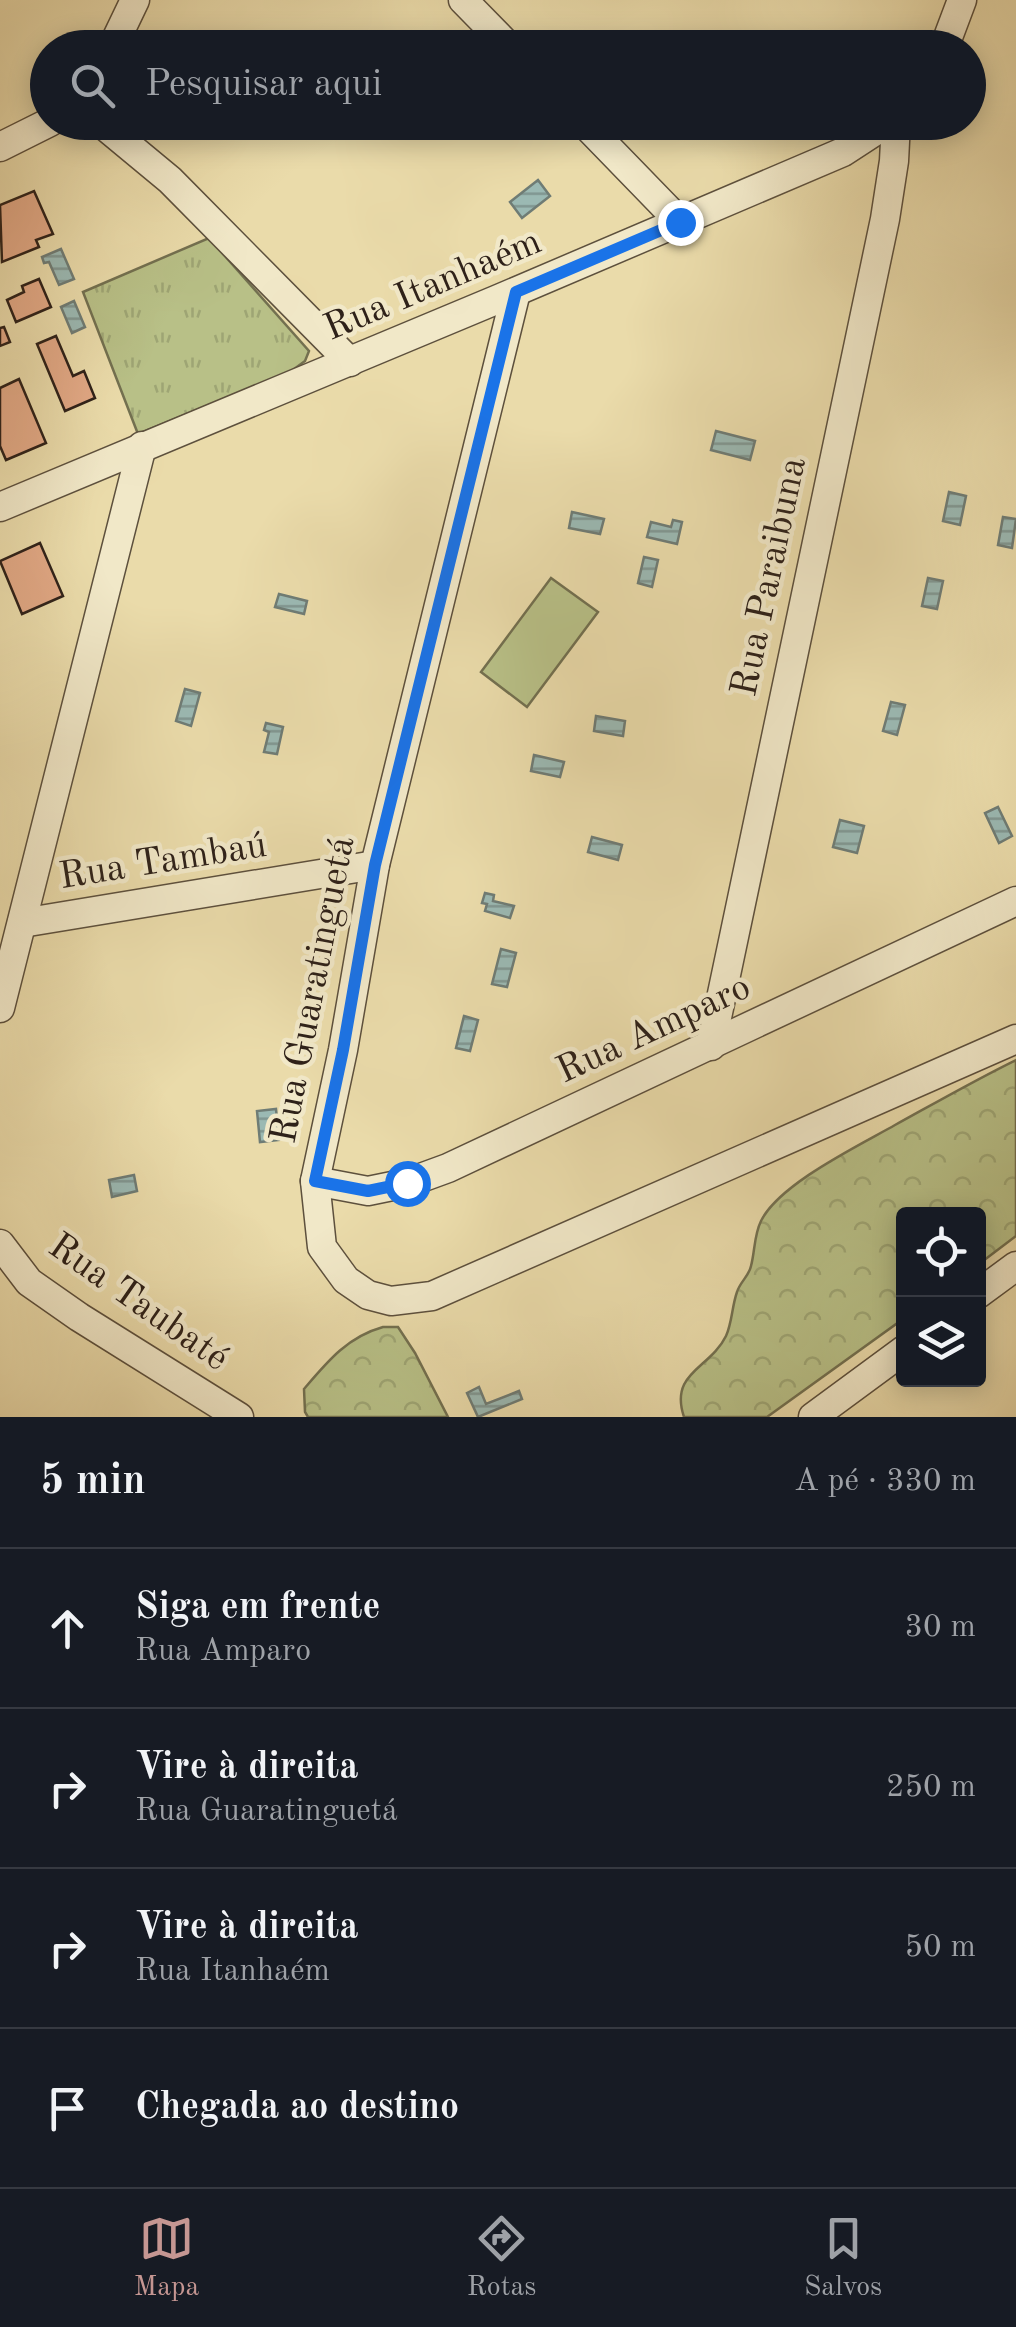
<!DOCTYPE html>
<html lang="pt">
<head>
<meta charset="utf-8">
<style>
	:root { --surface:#171b24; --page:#242831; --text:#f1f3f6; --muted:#9ea1a6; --line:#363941; --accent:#c59692 }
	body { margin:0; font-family:"Old Standard TT",serif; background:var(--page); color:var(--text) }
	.controls { position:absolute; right:30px; bottom:30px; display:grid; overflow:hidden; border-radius:10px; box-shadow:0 5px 25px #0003 }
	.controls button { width:90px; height:90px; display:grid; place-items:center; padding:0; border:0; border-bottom:2px solid var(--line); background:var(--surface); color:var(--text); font:50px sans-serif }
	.stop { position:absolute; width:30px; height:30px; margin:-22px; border:8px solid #1a73e8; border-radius:50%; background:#fff }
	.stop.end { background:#1a73e8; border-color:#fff; box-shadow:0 2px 10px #0008 }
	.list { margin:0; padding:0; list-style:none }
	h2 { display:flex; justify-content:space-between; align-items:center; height:130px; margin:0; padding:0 40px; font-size:42px }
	h2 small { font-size:32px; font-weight:400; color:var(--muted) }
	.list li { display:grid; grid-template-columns:65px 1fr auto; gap:30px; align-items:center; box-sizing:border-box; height:160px; padding:0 40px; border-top:2px solid var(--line) }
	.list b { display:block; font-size:38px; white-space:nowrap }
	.list p { margin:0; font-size:32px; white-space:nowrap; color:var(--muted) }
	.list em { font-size:32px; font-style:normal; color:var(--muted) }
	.icon { flex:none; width:55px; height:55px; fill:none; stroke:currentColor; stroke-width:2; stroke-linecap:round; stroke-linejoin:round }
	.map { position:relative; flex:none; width:1016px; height:1417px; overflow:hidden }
	.search { position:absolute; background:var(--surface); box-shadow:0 5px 25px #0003; left:30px; right:30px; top:30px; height:110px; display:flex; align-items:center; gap:25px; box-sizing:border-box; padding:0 35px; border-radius:55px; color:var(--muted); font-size:38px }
	.sheet { height:770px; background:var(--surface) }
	nav { display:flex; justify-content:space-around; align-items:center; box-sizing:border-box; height:140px; border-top:2px solid var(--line); background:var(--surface); font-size:28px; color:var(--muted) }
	nav a { display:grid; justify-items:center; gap:5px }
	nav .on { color:var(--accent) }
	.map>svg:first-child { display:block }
	.grass { fill:url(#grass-tufts); stroke:#737050; stroke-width:2.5 }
	.forest { fill:url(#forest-crowns); stroke:#737050; stroke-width:2.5 }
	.garden { fill:#b8c087; stroke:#737050; stroke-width:2.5 }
	.water { fill:url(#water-rules); stroke:#6f7c75; stroke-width:2.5 }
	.building { fill:#e2a986; stroke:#2e2119; stroke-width:2.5 }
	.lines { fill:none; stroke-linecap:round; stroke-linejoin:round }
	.minor-casing { stroke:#5d503d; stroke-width:31 }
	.minor { stroke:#f1e8c8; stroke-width:28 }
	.route { stroke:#1a73e8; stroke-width:12 }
	.labels { text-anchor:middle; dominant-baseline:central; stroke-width:9; stroke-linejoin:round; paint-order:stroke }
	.street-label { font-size:38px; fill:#2e2119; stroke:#f1e8c8 }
</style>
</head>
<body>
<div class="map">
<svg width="1016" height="1417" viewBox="0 0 1016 1417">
	<defs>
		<pattern id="grass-tufts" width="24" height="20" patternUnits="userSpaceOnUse" patternTransform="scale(2.5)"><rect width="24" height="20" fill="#b8c087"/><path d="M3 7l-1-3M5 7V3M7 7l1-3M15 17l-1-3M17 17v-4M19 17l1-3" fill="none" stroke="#9ea574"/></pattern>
		<pattern id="forest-crowns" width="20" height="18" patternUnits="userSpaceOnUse" patternTransform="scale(2.5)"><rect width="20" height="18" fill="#b8c087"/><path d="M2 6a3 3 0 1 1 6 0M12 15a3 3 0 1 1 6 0" fill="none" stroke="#9ea574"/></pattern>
		<pattern id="water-rules" width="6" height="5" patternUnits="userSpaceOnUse" patternTransform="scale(2.5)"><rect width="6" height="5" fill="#9bb9b3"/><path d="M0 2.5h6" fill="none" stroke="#7f9691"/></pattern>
	</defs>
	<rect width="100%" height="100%" fill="#eadbaa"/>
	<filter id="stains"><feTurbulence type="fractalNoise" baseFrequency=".002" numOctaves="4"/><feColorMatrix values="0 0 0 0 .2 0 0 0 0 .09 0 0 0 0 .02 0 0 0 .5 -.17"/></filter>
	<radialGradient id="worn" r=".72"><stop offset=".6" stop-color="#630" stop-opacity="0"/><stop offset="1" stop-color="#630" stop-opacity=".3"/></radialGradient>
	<polygon class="grass" points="209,238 309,351 305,361 290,372 138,434 83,292"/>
	<g class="forest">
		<path d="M1016 1060V1236L979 1264 978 1214H904L903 1319 767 1417H684C669 1372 710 1369 726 1336 732 1323 732 1306 737 1292 740 1282 749 1276 751 1266 755 1251 754 1235 761 1221 779 1184 858 1146 895 1125 935 1103 975 1080 1016 1060Z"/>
		<path d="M383 1327H398L415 1353 448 1417H308L305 1412 304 1389C327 1362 347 1337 383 1327Z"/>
	</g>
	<polygon class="garden" points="551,578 598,612 527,707 481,672"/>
	<g class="water">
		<polygon points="538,180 550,196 522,218 510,202"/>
		<polygon points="61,249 74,279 59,285 49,262 44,263 42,257"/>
		<polygon points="74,301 85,327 72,333 61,307"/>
		<polygon points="716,431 755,441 750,460 711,450"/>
		<polygon points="949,492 966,496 960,525 943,521"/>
		<polygon points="572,512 604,519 600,534 569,528"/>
		<polygon points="1003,517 1016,519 1012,548 998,545"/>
		<polygon points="673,520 682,522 677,544 647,537 651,522 671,527"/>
		<polygon points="644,557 658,560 652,587 638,583"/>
		<polygon points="928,578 943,581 937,609 922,606"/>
		<polygon points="279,594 307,601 304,614 275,607"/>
		<polygon points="185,689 200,693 191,726 176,721"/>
		<polygon points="891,702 905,705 897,735 883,731"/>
		<polygon points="596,716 625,721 623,736 594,731"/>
		<polygon points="266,723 283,727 277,754 264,752 269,732 264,730"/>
		<polygon points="534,755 564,762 560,777 531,771"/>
		<polygon points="998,807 1012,836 999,843 985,813"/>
		<polygon points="840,820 864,826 857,853 833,847"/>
		<polygon points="592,837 622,845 618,860 588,852"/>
		<polygon points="485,893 494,895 493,901 514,906 510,918 485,911 487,904 482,903"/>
		<polygon points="501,949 516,953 507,987 492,984"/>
		<polygon points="464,1016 478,1020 470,1051 456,1048"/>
		<polygon points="276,1109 279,1140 260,1142 257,1111"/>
		<polygon points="134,1175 137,1191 112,1197 109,1180"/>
		<polygon points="479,1387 486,1404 519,1391 522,1399 478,1417 467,1393"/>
	</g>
	<g class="building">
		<polygon points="34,191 53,234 36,240 39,247 2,262 0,205"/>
		<polygon points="39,279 51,307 16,322 7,300 24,292 22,286"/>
		<polygon points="4,327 10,342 0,346 0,328"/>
		<polygon points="56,336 73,376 84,371 95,398 65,411 37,344"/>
		<polygon points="19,379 46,443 6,460 0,446 0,388"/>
		<polygon points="40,543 63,596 22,614 0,561"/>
	</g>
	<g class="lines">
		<g class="minor-casing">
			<g id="minor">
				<polyline points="463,0 510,48"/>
				<polyline points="112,48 135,0"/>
				<polyline points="944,48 962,0"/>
				<polyline points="100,122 170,180 350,362"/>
				<polyline points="583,122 680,222"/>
				<polyline points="0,147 50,122"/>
				<polyline points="516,292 375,865 343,1050 315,1181 322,1247 346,1280 368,1295 391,1301 432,1296 1016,1039"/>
				<polyline points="0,507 496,300 843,152 889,122"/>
				<polyline points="22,923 375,865"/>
				<polyline points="0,1008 142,446"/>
				<polyline points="711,1046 885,219 894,161 896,122"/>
				<polyline points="315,1181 368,1191 407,1183 448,1168 1016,901"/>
				<polyline points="0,1244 29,1282 79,1317 239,1417"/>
				<polyline points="978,1294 1016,1266"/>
				<polyline points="813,1417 904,1350"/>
			</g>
		</g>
		<use href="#minor" class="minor"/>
	</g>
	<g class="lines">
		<polyline class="route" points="407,1183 368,1191 315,1181 343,1050 375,865 516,292 680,222"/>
	</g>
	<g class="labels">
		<g class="street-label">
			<text transform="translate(433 286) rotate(-23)">Rua Itanhaém</text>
			<text transform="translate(770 577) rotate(-78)">Rua Paraibuna</text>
			<text transform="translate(163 862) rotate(-9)">Rua Tambaú</text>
			<text transform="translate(314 990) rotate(-79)">Rua Guaratinguetá</text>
			<text transform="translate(654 1030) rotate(-25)">Rua Amparo</text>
			<text transform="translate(138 1303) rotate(35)">Rua Taubaté</text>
		</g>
	</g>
	<rect width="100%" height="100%" filter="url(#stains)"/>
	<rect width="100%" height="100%" fill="url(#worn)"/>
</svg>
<div class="controls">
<button><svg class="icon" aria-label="locate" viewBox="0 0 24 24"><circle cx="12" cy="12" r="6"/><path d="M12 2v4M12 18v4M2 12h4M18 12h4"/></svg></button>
<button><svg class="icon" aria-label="layers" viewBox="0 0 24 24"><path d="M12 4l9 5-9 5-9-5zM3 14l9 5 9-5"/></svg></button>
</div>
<div class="stop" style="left:407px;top:1183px"></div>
<div class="stop end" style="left:680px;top:222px"></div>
<div class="search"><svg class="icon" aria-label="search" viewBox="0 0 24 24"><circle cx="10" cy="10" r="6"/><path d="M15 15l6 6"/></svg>Pesquisar aqui</div>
</div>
<section class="sheet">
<h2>5 min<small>A pé · 330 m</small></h2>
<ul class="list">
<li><svg class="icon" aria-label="ahead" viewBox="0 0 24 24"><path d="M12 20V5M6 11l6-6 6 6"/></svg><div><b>Siga em frente</b><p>Rua Amparo</p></div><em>30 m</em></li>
<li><svg class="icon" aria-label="right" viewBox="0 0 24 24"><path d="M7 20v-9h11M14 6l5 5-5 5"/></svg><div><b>Vire à direita</b><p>Rua Guaratinguetá</p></div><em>250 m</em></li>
<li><svg class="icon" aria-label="right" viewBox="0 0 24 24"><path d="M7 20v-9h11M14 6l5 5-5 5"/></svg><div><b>Vire à direita</b><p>Rua Itanhaém</p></div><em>50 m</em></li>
<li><svg class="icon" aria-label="arrive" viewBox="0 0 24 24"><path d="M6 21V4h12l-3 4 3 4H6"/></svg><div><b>Chegada ao destino</b></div></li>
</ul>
</section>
<nav>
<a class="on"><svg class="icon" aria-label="map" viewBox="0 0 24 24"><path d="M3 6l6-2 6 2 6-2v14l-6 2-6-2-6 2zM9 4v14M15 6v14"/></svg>Mapa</a>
<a><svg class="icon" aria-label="directions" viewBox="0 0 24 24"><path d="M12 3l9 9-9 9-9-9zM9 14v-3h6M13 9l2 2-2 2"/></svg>Rotas</a>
<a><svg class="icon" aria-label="saved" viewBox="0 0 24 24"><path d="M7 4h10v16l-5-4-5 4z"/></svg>Salvos</a>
</nav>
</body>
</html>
